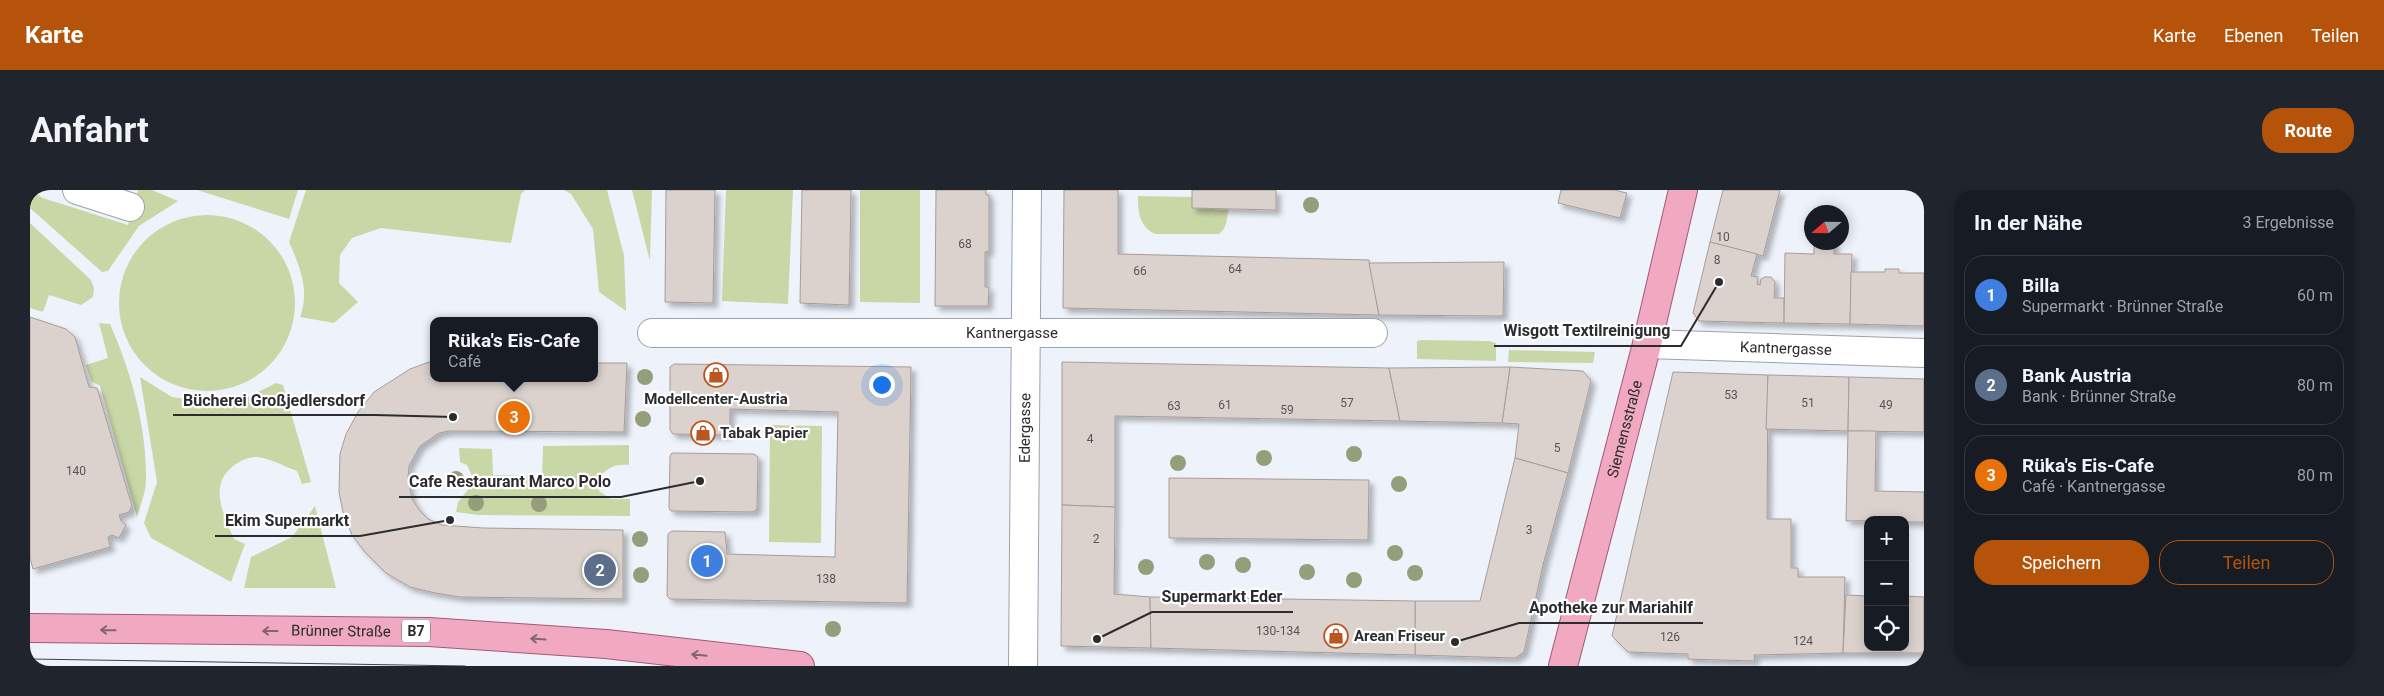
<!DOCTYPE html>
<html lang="de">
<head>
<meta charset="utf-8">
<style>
	:root { --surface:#171b24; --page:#20242c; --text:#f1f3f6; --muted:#9ea1a6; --line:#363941; --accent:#b45309 }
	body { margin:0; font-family:Roboto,sans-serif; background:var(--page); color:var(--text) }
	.controls { position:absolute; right:15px; bottom:15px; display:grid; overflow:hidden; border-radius:10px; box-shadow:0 2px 12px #0003 }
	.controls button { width:45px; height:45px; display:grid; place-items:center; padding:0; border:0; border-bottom:1px solid var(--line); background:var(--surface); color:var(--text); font:25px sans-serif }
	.compass { position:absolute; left:1774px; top:15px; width:45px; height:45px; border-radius:50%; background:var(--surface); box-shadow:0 2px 12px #0003; rotate:250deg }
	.you { position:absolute; left:851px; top:194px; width:18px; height:18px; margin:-12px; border:4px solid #fff; border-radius:50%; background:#1a73e8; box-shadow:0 0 0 8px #1a73e833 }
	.badge { display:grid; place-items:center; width:32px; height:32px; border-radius:50%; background:var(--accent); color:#fff; font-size:16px; font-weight:700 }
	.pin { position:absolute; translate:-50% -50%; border:2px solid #fff; box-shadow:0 1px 5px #0006 }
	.popup { position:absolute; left:400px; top:127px; width:168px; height:65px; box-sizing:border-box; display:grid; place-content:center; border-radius:10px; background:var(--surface); filter:drop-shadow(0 1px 4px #0005); font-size:16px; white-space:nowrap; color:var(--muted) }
	.popup b { font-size:19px; color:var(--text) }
	.popup::after { content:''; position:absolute; left:50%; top:100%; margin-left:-10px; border:10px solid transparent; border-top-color:var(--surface) }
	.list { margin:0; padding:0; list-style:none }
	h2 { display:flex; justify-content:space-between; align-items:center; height:65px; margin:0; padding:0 20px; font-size:21px }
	h2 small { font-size:16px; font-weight:400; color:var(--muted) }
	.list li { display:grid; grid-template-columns:32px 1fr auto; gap:15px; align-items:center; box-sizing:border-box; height:80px; margin:0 10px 10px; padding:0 10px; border:1px solid var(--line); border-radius:20px }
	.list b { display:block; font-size:19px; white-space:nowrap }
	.list p { margin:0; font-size:16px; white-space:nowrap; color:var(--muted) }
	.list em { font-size:16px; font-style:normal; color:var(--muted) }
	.actions { display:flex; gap:10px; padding:15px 20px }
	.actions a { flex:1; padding:11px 0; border:1px solid var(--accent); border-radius:20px; text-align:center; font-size:18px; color:var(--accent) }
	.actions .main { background:var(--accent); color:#fff }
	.icon { flex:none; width:28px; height:28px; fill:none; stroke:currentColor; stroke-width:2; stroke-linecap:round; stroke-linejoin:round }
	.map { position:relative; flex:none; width:1894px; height:476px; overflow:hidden; border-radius:20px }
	header { display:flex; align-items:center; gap:30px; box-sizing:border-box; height:70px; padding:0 25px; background:var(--accent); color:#fff }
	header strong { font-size:24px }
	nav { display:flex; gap:28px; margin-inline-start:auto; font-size:18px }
	.intro { display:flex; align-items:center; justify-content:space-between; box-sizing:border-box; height:120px; padding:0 30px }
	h1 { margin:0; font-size:35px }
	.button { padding:12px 22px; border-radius:20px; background:var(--accent); color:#fff; font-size:18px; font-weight:700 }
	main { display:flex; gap:30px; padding:0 30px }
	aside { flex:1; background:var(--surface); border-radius:20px; box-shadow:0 2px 12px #0003 }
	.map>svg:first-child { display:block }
	.green { fill:#c9d7a6 }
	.building { fill:#dbd2cd; stroke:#a69d99; filter:url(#shadow) }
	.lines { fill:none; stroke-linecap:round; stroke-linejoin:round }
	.minor-casing { stroke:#9da2a9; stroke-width:30 }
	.major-casing { stroke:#a55874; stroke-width:30 }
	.minor { stroke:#fff; stroke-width:28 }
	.major { stroke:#f1a9c2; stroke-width:28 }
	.tram { stroke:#3e4044; stroke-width:1 }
	.tree { fill:#949e7a }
	.oneway { stroke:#846471 }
	.labels { text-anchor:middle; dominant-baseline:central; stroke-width:4.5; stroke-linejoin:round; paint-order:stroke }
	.number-label { font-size:12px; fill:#565656 }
	.shield { fill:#fff; stroke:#6a6b6d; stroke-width:1 }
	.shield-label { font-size:14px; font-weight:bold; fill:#2a2c2f }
	.street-label { font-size:15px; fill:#2a2c2f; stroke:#fff }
	.poi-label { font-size:15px; font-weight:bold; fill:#2a2c2f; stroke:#fff; text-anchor:start }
	.leader { fill:none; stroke:#2a2c2f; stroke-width:2 }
	.callout-dot { fill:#2a2c2f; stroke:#fff; stroke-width:2 }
	.callout-label { font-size:16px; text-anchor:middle; font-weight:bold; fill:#2a2c2f; stroke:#fff; stroke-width:4.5; stroke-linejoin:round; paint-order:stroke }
</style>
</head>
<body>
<header>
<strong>Karte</strong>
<nav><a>Karte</a><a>Ebenen</a><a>Teilen</a></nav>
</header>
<div class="intro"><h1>Anfahrt</h1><a class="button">Route</a></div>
<main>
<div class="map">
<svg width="1894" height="476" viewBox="0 0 1894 476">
	<defs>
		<filter id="shadow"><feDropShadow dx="4.5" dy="4.5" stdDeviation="2.5" flood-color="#0004"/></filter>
	</defs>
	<rect width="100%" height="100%" fill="#eef3fb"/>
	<g class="green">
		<polygon points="0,0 13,8 98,35 108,0 122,0 148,11 109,36 78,81 72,82 0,18"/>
		<polygon points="167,0 268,0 259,29"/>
		<path d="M276 0H495L491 4 481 53 351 38 322 48 310 65 309 93 328 112 304 133 270 127C280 100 270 77 259 52Z"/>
		<polygon points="534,0 577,0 594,65 596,121 569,102 563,39 541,4"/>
		<polygon points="602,0 622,0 620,71"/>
		<polygon points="696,0 763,0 758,114 692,111"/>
		<polygon points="830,0 890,0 890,113 830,112"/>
		<path d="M1108 6 1162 7V18L1199 19C1196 29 1198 37 1189 44H1125C1109 36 1108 22 1108 6Z"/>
		<circle cx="177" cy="113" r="88"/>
		<polygon points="0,33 61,90 64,98 63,107 51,115 19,105 13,122 0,118"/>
		<path d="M69 133 80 134C101 182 117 237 116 290 116 302 110 316 107 327L70 196 61 191 56 175 78 168Z"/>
		<polygon points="1391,150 1459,151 1466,153 1466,171 1387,169 1387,151"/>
		<polygon points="1479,160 1565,162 1563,173 1478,172"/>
		<path d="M110 187 142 207 180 212 214 209 246 193 253 195 281 292 272 294 267 281C255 277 238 267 226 267 217 267 207 272 201 278 179 296 194 327 204 349L215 354 201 392 121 348 114 333 127 292Z"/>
		<polygon points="740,235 792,236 791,353 739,352"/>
		<path d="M599 255V275C585 274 578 277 569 288V301L581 309H600V326L448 325 426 322 428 312 442 295V286L437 275 430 272 429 258 462 259 463 285 512 286 513 256Z"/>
		<polygon points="285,316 306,398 214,398 221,367 262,347"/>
	</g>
	<g class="building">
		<polygon points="636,0 685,0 683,113 635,112"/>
		<polygon points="772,0 821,0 819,115 770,113"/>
		<polygon points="906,0 956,0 956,5 959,5 959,61 955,62 955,97 959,97 958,116 905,116"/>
		<polygon points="1034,0 1088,0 1088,64 1339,70 1349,125 1033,118"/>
		<polygon points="1162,0 1246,0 1246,20 1162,18"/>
		<polygon points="1531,0 1584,0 1597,3 1590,28 1528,13"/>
		<polygon points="1693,0 1750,0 1733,66 1680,52"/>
		<polygon points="1680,52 1727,64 1721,86 1728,87 1727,94 1730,95 1731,89 1735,87 1741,87 1745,92 1744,108 1754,108 1754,133 1669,131 1663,123"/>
		<polygon points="1784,52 1804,52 1804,64 1822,64 1820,134 1754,133 1755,63 1784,64"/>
		<polygon points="1474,72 1473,126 1349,125 1339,73"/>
		<polygon points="1855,79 1869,79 1869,83 1894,83 1894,136 1820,134 1821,82 1855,82"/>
		<polygon points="0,127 36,139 45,147 59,197 67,198 102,316 99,322 89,325 91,331 96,335 89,348 82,345 78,347 80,357 3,379 0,368"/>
		<polygon points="399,172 404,172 404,188 564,188 564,173 597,173 594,242 419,241 409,243 390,256 379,276 378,288 382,309 390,321 398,329 412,335 453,338 593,340 593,409 430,407 405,403 380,397 356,383 334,361 322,345 313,322 309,302 310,264 316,244 328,222 344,202 380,179"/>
		<polygon points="1032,172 1359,178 1370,231 1085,226 1085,317 1032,315"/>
		<polygon points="644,174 881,177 877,413 640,409 637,406 638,344 642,341 695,342 697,364 805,367 808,222 700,219 700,242 696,245 643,244 640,240 640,177"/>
		<polygon points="1480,177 1553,181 1561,191 1538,283 1485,268 1489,234 1472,233"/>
		<polygon points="1480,177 1472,233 1370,231 1359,178"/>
		<polygon points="1643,182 1738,185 1737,329 1761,329 1761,378 1768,378 1768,387 1815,387 1813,463 1724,465 1725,471 1658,469 1658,464 1598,462 1582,446"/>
		<polygon points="1738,185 1819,187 1818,241 1736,239"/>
		<polygon points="1819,187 1894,189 1894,242 1818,241"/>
		<polygon points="1818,241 1846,241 1845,301 1894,302 1894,332 1875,332 1875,330 1816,331"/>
		<polygon points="642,263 724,264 728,267 727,319 723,322 641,321 639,318 640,266"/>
		<polygon points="1485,268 1538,283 1513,375 1494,462 1485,468 1385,465 1385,411 1450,411"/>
		<polygon points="1139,288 1339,290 1338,350 1139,348"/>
		<polygon points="1032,315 1085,317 1084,404 1120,407 1121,458 1031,456"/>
		<polygon points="1816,405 1838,406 1838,457 1875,457 1875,406 1894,407 1894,463 1813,463"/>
		<polygon points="1120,407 1385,411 1385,465 1121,458"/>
	</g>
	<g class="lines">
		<g class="minor-casing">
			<g id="minor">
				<polyline points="47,0 100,17"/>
				<path id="s1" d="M622 143H1343"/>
				<path id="s2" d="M1617 154 1894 163"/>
				<path id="s3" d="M993 476 997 0"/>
			</g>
		</g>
		<g class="major-casing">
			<g id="major">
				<path id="s4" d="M0 438 399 442 576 454 770 476"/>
				<path id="s5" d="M1533 476 1617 154 1653 0"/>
			</g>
		</g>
		<use href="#minor" class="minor"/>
		<use href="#major" class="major"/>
		<polyline class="tram" points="0,469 435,476"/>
	</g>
	<g class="tree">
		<circle cx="1281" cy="15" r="8"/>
		<circle cx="615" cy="187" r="8"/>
		<circle cx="613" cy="229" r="8"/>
		<circle cx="1324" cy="264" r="8"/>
		<circle cx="1234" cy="268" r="8"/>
		<circle cx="1148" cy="273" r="8"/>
		<circle cx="426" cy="289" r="8"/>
		<circle cx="1369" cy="294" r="8"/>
		<circle cx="446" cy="313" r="8"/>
		<circle cx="509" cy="314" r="8"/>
		<circle cx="610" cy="349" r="8"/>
		<circle cx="1365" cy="363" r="8"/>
		<circle cx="1177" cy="372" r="8"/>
		<circle cx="1213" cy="375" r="8"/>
		<circle cx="1116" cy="377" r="8"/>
		<circle cx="1277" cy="382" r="8"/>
		<circle cx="1385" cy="383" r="8"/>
		<circle cx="611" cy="385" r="8"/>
		<circle cx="1324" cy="390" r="8"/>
		<circle cx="803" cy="439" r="8"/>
	</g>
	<defs><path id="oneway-shaft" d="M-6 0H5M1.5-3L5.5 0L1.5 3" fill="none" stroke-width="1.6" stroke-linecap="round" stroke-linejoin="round" transform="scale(1.25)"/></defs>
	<g class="oneway">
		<use href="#oneway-shaft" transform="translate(78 440) rotate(-179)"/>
		<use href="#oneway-shaft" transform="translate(240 441) rotate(180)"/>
		<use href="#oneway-shaft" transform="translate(508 449) rotate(-176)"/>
		<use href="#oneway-shaft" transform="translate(669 465) rotate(-174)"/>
	</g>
	<defs>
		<g id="shop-ring" transform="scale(1.25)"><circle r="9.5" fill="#fff" stroke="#ba5720" stroke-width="1.5"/><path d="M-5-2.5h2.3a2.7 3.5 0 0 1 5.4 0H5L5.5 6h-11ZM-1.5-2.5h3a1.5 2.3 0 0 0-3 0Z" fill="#ba5720"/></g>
	</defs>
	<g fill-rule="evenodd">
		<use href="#shop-ring" x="686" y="185"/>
		<use href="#shop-ring" x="673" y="243"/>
		<use href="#shop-ring" x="1306" y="446"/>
	</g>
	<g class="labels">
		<g class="number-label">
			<text x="1693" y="47">10</text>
			<text x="935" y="54">68</text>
			<text x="1687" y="70">8</text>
			<text x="1205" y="79">64</text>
			<text x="1110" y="81">66</text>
			<text x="1701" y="205">53</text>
			<text x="1317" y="213">57</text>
			<text x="1778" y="213">51</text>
			<text x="1195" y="215">61</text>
			<text x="1856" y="215">49</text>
			<text x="1144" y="216">63</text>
			<text x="1257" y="220">59</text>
			<text x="1060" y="249">4</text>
			<text x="1527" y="258">5</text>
			<text x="46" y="281">140</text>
			<text x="1499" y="340">3</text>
			<text x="1066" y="349">2</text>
			<text x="796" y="389">138</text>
			<text x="1248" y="441">130-134</text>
			<text x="1640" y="447">126</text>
			<text x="1773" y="451">124</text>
		</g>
		<rect class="shield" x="372" y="429.5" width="28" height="23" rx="4"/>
		<g class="shield-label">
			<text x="386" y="441">B7</text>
		</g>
		<g class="street-label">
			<text stroke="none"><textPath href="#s1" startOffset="360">Kantnergasse</textPath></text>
			<text stroke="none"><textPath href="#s2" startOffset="139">Kantnergasse</textPath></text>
			<text stroke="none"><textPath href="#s3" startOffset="238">Edergasse</textPath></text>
			<text stroke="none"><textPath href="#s5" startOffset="245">Siemensstraße</textPath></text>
			<text stroke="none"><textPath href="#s4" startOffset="311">Brünner Straße</textPath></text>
		</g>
		<g class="poi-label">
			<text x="686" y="209" text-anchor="middle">Modellcenter-Austria</text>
			<text x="690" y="243">Tabak Papier</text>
			<text x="1324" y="446">Arean Friseur</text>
		</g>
	</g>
	<path class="leader" d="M1689 92L1651 156H1464M423 227L345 225H143M670 291L591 307H369M420 330L330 346H185M1067 449L1122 422H1263M1425 452L1489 433H1673"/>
	<g class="callout-dot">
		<circle cx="1689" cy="92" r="5"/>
		<circle cx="423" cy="227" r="5"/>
		<circle cx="670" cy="291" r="5"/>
		<circle cx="420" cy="330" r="5"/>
		<circle cx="1067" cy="449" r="5"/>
		<circle cx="1425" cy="452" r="5"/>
	</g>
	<g class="callout-label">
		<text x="1557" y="146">Wisgott Textilreinigung</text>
		<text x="244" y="216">Bücherei Großjedlersdorf</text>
		<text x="480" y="297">Cafe Restaurant Marco Polo</text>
		<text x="257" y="336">Ekim Supermarkt</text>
		<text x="1192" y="412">Supermarkt Eder</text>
		<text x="1581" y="423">Apotheke zur Mariahilf</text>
	</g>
</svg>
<div class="controls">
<button>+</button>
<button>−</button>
<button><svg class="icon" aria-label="locate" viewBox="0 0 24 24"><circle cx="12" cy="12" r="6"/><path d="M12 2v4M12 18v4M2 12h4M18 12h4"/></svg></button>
</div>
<svg class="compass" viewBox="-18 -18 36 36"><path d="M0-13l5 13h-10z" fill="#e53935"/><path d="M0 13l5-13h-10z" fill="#9ea1a6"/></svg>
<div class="you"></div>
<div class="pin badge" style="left:677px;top:371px;background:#3f7fe0">1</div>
<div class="pin badge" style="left:570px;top:380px;background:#5c6f8a">2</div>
<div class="pin badge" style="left:484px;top:227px;background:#e8710a">3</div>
<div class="popup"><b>Rüka's Eis-Cafe</b>Café</div>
</div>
<aside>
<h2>In der Nähe<small>3 Ergebnisse</small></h2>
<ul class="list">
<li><span class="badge" style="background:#3f7fe0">1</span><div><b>Billa</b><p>Supermarkt · Brünner Straße</p></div><em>60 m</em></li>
<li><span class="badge" style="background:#5c6f8a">2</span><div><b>Bank Austria</b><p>Bank · Brünner Straße</p></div><em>80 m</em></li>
<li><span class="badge" style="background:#e8710a">3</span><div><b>Rüka's Eis-Cafe</b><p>Café · Kantnergasse</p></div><em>80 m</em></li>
</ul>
<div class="actions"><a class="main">Speichern</a><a>Teilen</a></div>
</aside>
</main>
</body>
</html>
